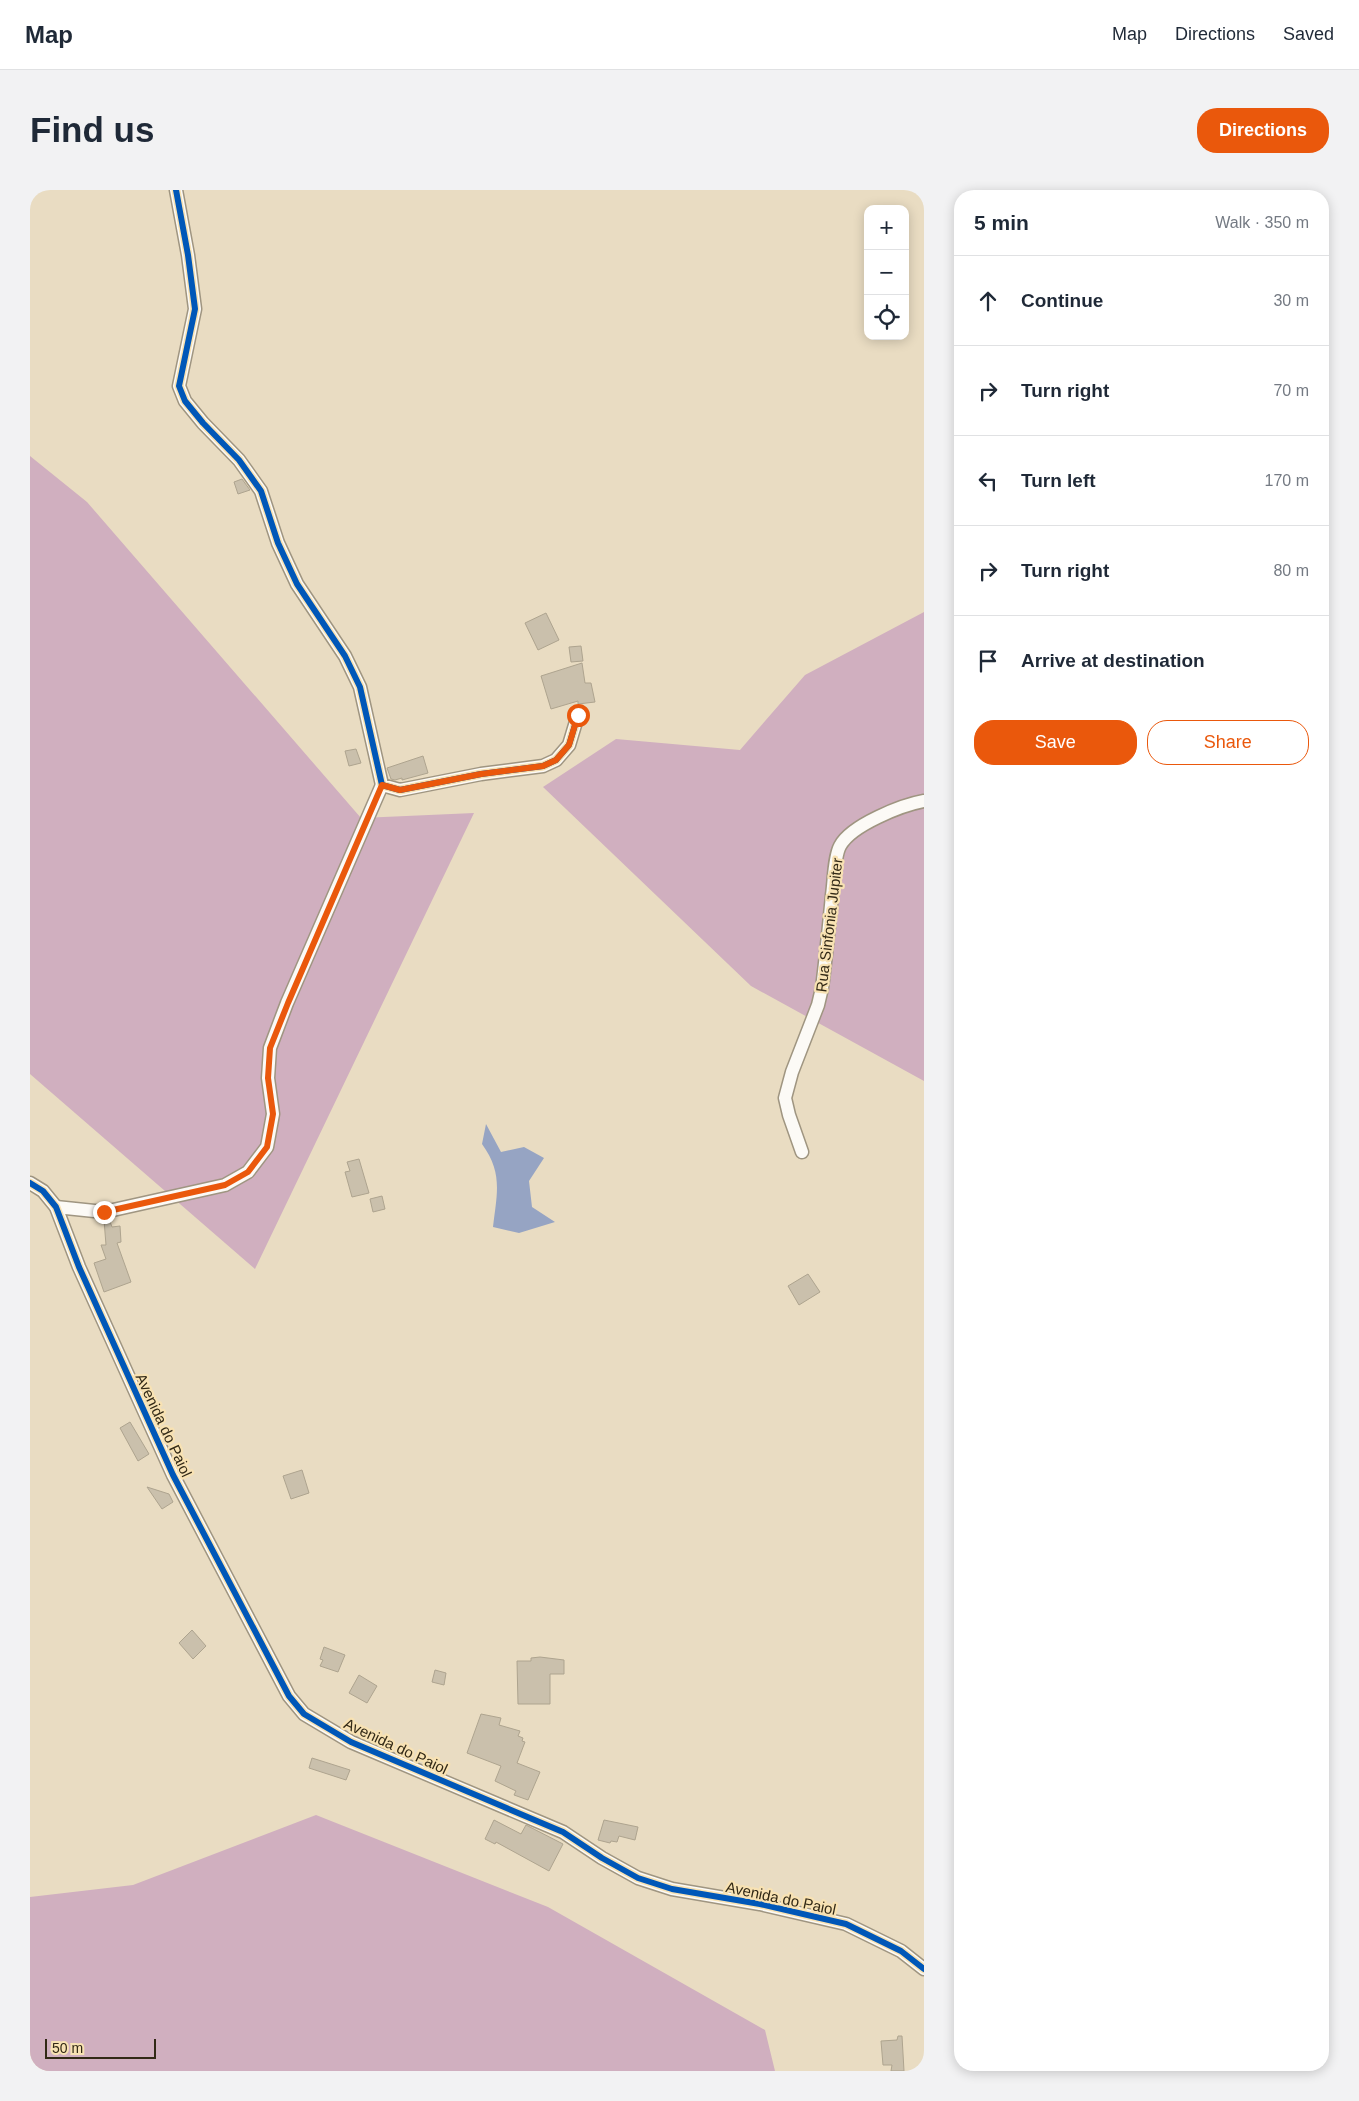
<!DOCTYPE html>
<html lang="en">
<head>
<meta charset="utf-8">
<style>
	:root { --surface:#fff; --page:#f2f2f3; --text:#1f2937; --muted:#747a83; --line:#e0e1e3; --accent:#ea580c }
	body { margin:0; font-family:Arial,sans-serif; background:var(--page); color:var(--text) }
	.controls { position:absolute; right:15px; top:15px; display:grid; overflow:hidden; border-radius:10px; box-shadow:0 2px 12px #0003 }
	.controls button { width:45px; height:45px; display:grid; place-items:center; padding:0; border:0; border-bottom:1px solid var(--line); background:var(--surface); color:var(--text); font:25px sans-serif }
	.scale { position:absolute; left:15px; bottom:12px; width:111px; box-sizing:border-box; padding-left:5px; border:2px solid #322916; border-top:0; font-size:14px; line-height:18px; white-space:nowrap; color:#322916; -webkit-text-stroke:4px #f8e2b3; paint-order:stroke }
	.stop { position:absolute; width:15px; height:15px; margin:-11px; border:4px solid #ea580c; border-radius:50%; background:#fff }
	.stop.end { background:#ea580c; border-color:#fff; box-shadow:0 1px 5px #0008 }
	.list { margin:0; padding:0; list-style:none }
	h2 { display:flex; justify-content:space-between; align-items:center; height:65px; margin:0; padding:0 20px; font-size:21px }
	h2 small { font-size:16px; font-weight:400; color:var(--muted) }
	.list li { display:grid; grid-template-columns:32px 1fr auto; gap:15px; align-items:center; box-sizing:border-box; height:90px; padding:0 20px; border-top:1px solid var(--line) }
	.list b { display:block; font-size:19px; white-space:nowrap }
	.list em { font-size:16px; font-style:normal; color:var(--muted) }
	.actions { display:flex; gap:10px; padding:15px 20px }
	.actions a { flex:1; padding:11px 0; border:1px solid var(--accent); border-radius:20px; text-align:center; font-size:18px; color:var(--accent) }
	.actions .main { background:var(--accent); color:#fff }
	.icon { flex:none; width:28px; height:28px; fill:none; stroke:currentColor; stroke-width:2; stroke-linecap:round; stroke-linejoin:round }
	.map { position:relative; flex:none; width:894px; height:1881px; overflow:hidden; border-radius:20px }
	header { display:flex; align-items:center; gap:30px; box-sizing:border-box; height:70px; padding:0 25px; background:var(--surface); border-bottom:1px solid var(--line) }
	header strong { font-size:24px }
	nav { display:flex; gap:28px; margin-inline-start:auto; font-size:18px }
	.intro { display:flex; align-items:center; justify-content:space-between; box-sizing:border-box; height:120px; padding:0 30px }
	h1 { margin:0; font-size:35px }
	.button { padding:12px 22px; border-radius:20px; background:var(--accent); color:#fff; font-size:18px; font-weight:700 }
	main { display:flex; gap:30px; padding:0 30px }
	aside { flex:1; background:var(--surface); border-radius:20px; box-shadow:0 2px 12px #0003 }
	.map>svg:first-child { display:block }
	.forest { fill:#d0afbf }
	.water { fill:#96a4c3 }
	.building { fill:#cac0ac; stroke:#aea48f }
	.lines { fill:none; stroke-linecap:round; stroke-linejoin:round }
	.minor-casing { stroke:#9f9581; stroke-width:15 }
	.minor { stroke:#fcfaf6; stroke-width:12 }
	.cycleway-casing { stroke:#f8e2b3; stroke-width:9 }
	.cycleway { stroke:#0057b8; stroke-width:6 }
	.route { stroke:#ea580c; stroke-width:6 }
	.labels { text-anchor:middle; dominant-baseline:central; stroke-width:4.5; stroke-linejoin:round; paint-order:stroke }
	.street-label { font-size:15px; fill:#322916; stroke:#f8e2b3 }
</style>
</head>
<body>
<header>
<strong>Map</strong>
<nav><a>Map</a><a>Directions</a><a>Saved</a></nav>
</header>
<div class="intro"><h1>Find us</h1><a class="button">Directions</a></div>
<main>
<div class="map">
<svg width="894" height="1881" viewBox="0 0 894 1881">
	<rect width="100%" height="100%" fill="#e9dcc2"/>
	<g class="forest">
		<polygon points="0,266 57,312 331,628 444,623 225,1079 0,884"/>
		<polygon points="894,422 894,891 721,796 513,597 586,549 710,560 775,485"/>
		<polygon points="286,1625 518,1717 735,1840 745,1881 0,1881 0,1707 103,1695"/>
	</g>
	<path class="water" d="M456 934 471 962 494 957 514 968 499 991 502 1017 525 1032 489 1043 463 1037C467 1003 473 983 452 954Z"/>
	<g class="building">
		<polygon points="212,289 220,300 208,304 204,292"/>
		<polygon points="516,423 529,450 508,460 495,433"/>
		<polygon points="551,456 553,471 541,472 539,457"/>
		<polygon points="552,473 555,493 561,493 565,512 548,514 548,511 521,519 511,486"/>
		<polygon points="326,559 331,573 319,576 315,561"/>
		<polygon points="393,566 398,583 372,590 372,588 365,590 361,589 357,578"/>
		<polygon points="329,969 339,1003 322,1007 315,982 320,981 317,972"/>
		<polygon points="352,1006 355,1019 343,1022 340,1009"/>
		<polygon points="79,1029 82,1037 90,1036 91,1052 87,1053 101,1092 74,1102 64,1073 76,1069 71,1055 76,1055 74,1030"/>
		<polygon points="778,1084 790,1102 769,1115 758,1096"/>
		<polygon points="100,1232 119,1264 108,1271 90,1238"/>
		<polygon points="272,1280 279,1303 261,1309 253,1286"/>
		<polygon points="117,1297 139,1304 143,1312 132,1319"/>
		<polygon points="162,1440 176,1456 163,1469 149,1453"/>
		<polygon points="294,1457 315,1465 308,1482 290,1476 293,1470 290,1469"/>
		<polygon points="510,1467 534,1470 534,1484 520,1484 520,1514 488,1514 487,1471 501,1471 501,1468"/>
		<polygon points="405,1480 416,1483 414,1495 402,1492"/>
		<polygon points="329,1485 347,1496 337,1513 319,1503"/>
		<polygon points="451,1524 471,1528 469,1535 490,1541 488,1546 493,1548 492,1551 495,1552 487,1573 510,1582 498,1610 484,1605 486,1601 465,1591 471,1576 437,1563"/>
		<polygon points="282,1568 320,1580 316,1590 279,1578"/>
		<polygon points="464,1630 491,1644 496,1635 533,1654 519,1681 466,1652 465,1654 455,1649"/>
		<polygon points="574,1630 608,1637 605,1650 589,1646 587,1652 581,1651 580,1653 568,1650"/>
		<polygon points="868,1846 872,1846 874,1881 861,1881 862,1875 853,1875 851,1851 867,1850"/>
	</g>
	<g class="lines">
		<g class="minor-casing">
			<g id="minor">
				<polyline points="146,0 158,65 165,119 149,196 155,211 173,233 209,270 231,301 248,353 267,394 315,466 330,497 352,595 370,600 451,584 513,576 526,570 539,555 548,525"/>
				<path d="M772 962 759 925 755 908 762 882 788 815 792 798C796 767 799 736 802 705 804 692 804 667 810 656 821 635 872 615 894 611"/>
				<polyline points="0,993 13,1001 26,1017 49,1077 143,1285 259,1506 274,1524 321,1552 533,1642 572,1668 608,1688 642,1699 730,1714 816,1734 871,1761 894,1779"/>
				<polyline points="26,1017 74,1022 195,995 218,982 237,957 243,924 238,888 240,858 257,813 352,595"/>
			</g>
		</g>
		<use href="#minor" class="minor"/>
		<g class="cycleway-casing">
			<g id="cycleway">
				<polyline points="146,0 158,65 165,119 149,196 155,211 173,233 209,270 231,301 248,353 267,394 315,466 330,497 352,595 370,600 451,584 513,576 526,570 539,555 548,525"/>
				<polyline points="0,993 13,1001 26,1017 49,1077 143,1285 259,1506 274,1524 321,1552 533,1642 572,1668 608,1688 642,1699 730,1714 816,1734 871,1761 894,1779"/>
			</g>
		</g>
		<use href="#cycleway" class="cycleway"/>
	</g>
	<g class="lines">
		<polyline class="route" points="74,1022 195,995 218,982 237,957 243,924 238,888 240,858 258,813 352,595 370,600 451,584 513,576 526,570 539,555 548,525"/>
	</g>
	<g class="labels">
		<g class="street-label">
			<text transform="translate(799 735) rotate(-83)">Rua Sinfonia Jupiter</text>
			<text transform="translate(134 1235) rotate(65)">Avenida do Paiol</text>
			<text transform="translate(366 1556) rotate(25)">Avenida do Paiol</text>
			<text transform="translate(751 1708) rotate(12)">Avenida do Paiol</text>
		</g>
	</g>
</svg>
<div class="controls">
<button>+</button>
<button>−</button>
<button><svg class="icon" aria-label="locate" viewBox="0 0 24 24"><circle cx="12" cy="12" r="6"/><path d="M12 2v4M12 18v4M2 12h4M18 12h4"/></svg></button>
</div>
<div class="scale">50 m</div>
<div class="stop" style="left:548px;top:525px"></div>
<div class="stop end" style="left:74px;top:1022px"></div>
</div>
<aside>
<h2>5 min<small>Walk · 350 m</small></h2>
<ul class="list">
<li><svg class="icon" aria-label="ahead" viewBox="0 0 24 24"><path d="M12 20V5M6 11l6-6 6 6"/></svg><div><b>Continue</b></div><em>30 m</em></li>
<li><svg class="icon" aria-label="right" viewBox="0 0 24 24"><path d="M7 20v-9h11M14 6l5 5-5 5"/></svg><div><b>Turn right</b></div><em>70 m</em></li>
<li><svg class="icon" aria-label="left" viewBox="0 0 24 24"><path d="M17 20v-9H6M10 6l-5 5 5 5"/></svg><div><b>Turn left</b></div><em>170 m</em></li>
<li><svg class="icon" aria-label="right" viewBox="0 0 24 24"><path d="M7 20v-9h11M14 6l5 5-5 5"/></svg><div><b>Turn right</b></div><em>80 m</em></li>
<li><svg class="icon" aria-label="arrive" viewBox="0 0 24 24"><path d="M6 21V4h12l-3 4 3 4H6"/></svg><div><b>Arrive at destination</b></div></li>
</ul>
<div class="actions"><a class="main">Save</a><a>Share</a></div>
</aside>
</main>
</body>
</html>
